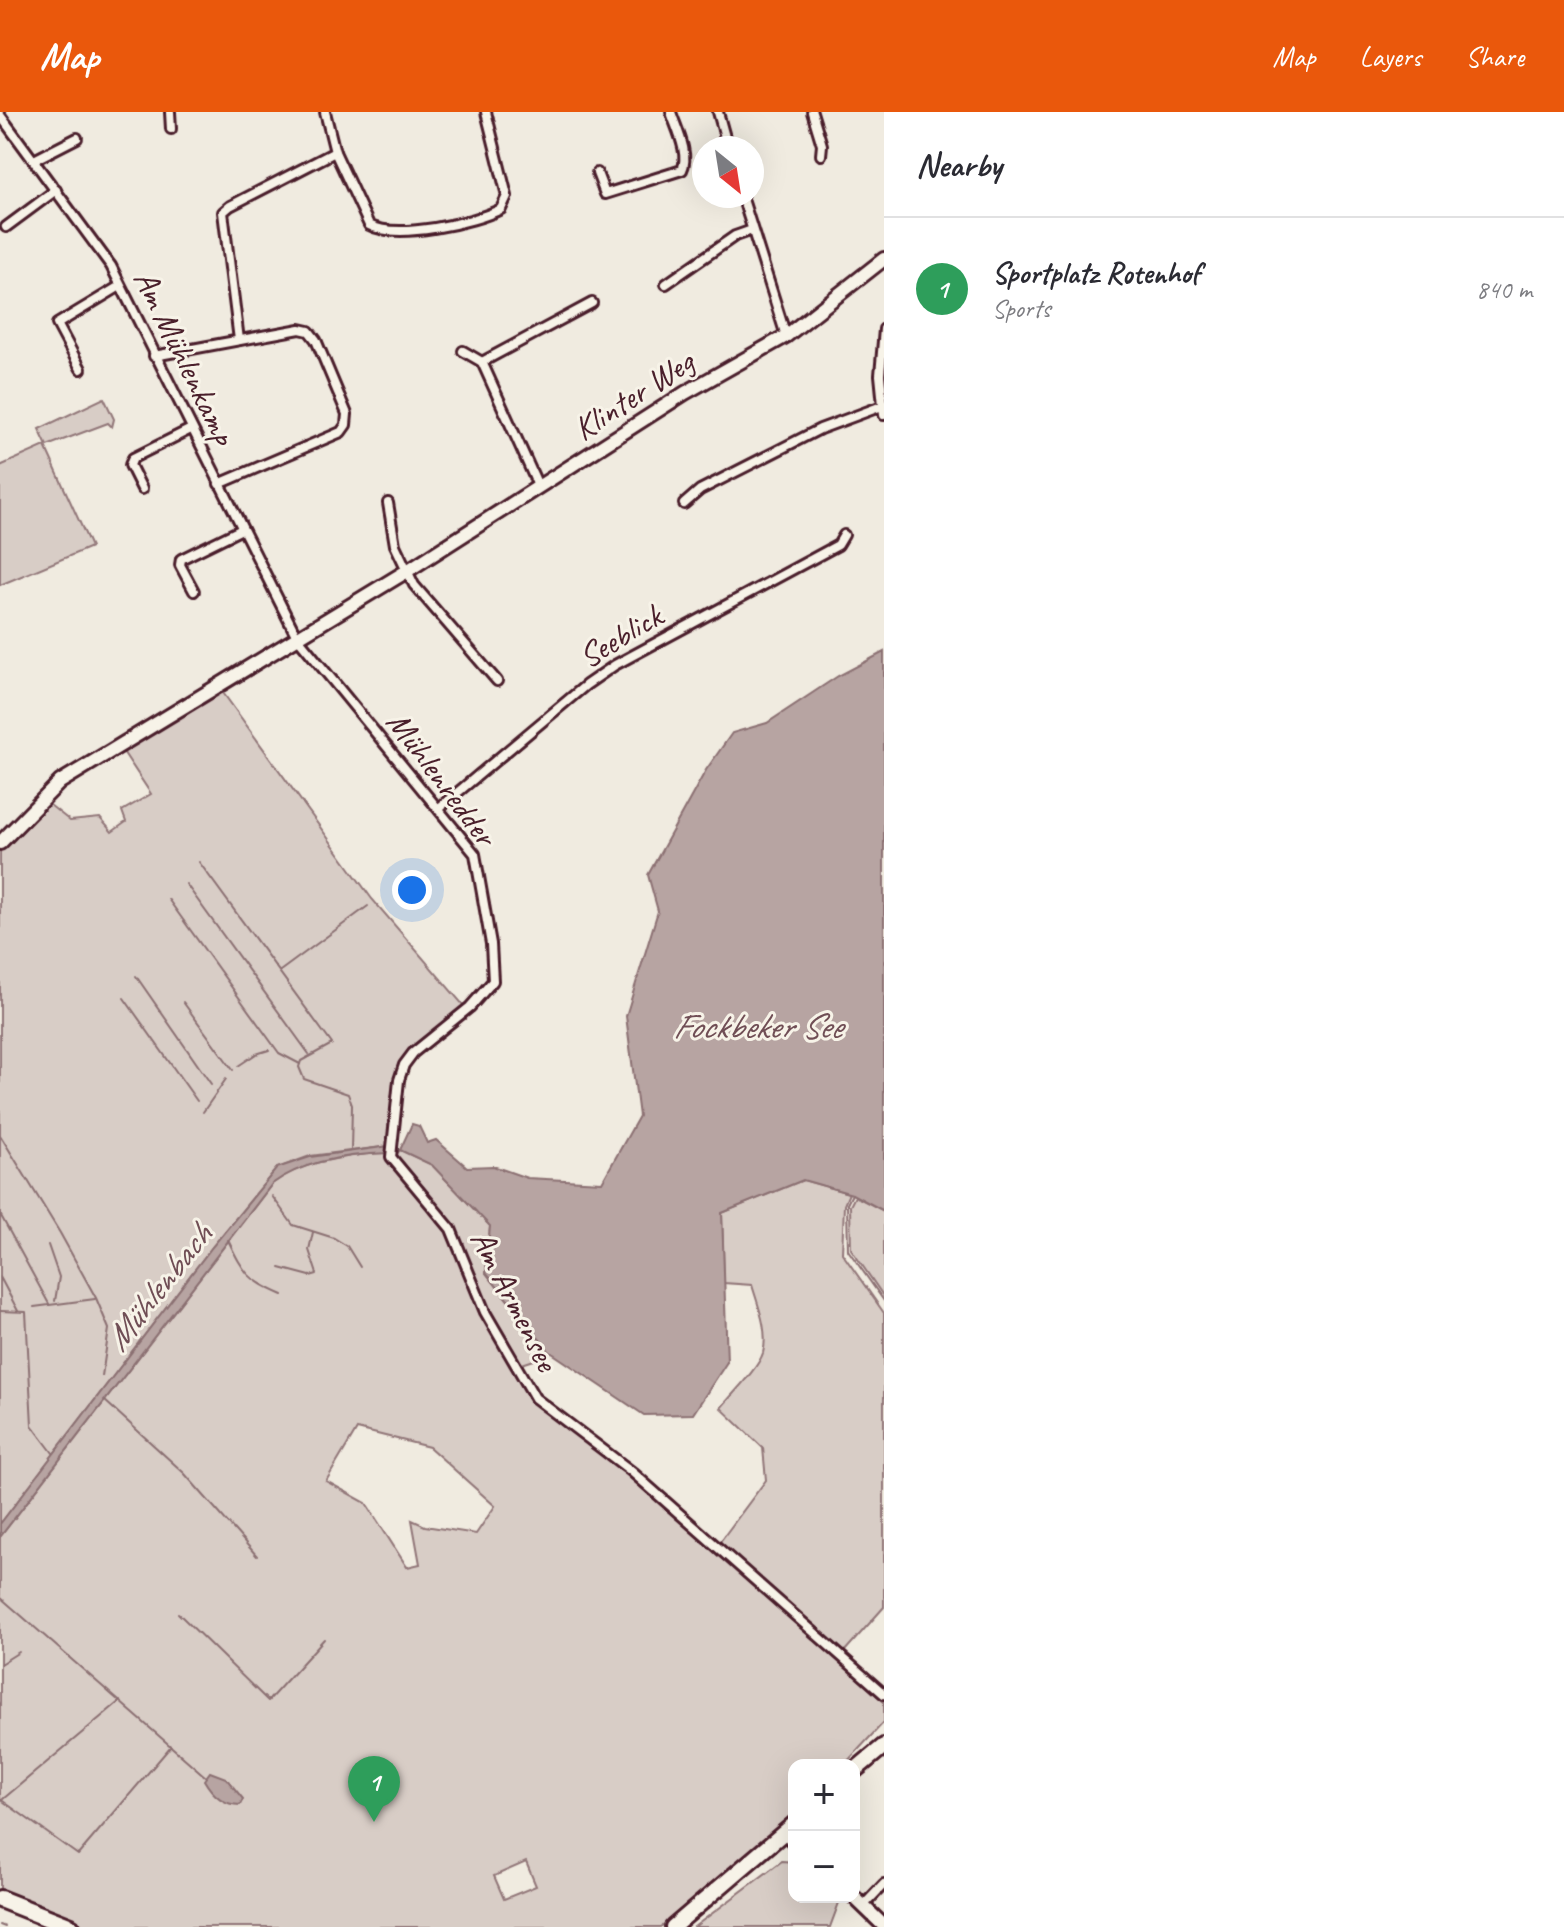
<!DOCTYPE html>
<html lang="en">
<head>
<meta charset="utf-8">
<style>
	:root { --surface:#fff; --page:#f2f2f3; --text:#2b2b33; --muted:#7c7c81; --line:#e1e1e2; --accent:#ea580c }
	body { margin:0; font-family:Caveat,sans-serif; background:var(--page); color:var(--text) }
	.controls { position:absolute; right:24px; bottom:24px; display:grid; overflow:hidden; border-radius:16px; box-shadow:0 8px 32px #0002 }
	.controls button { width:72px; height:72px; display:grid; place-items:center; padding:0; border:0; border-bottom:2px solid var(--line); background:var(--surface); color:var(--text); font:40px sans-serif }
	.compass { position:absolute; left:692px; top:24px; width:72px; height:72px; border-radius:50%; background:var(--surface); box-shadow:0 8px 32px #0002; rotate:150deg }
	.you { position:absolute; left:412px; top:778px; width:28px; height:28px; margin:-20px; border:6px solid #fff; border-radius:50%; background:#1a73e8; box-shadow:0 0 0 12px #1a73e833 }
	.badge { display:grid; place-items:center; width:52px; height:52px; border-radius:50%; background:var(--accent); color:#fff; font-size:26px; font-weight:700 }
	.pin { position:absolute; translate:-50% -66px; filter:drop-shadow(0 2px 4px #0008) }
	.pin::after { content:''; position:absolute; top:42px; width:28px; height:24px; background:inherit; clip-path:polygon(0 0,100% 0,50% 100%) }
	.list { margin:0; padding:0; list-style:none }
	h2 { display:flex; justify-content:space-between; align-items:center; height:104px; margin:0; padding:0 32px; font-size:34px }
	h2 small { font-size:26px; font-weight:400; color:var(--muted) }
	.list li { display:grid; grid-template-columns:52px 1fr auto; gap:24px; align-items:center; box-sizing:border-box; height:144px; padding:0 32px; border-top:2px solid var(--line) }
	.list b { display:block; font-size:30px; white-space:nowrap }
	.list p { margin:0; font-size:26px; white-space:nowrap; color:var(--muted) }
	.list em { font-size:26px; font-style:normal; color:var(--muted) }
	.map { position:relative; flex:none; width:884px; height:1815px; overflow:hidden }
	header { display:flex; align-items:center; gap:48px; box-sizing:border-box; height:112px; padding:0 40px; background:var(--accent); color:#fff }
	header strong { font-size:38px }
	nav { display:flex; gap:44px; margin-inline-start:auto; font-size:28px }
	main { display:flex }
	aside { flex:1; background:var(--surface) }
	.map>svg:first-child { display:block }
	.green { fill:#d8cdc6; stroke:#917678; stroke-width:2; fill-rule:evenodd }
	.water { fill:#b7a4a2; stroke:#8b6f72; stroke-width:2 }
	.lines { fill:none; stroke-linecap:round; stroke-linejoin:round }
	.stream { stroke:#8b6f72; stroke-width:2 }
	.street-casing { stroke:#4a1f2b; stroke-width:14 }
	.secondary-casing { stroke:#4a1f2b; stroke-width:18 }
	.primary-casing { stroke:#4a1f2b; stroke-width:20 }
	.highway-casing { stroke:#4a1f2b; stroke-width:22 }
	.street { stroke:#f7f3e8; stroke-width:8 }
	.secondary { stroke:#f7f3e8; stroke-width:12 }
	.primary { stroke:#f7f3e8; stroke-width:14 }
	.highway { stroke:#f7f3e8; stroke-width:16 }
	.labels { text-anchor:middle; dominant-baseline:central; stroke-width:6; stroke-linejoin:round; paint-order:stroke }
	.street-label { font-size:34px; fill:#4a1f2b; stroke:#f7f3e8 }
	.water-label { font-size:36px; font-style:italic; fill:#704e55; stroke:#f7f3e8 }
</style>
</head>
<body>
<header>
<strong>Map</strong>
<nav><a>Map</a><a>Layers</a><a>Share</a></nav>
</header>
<main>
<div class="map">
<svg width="884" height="1815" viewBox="0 0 884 1815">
	<rect width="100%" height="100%" fill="#f0ebe0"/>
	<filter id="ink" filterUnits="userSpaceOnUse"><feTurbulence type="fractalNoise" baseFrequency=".0125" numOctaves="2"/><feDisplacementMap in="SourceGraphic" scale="16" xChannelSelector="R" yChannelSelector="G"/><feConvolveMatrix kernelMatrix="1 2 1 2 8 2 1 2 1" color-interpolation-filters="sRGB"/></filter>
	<g filter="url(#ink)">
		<g class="green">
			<polygon points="104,286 114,307 112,315 108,311 47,334 39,317"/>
			<polygon points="45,334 91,435 0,473 0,354"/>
			<path d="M221 578 372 787 465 895C447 909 409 932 400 953 389 977 392 1008 390 1034L310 1044 277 1056 212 1135 0 1412V739L45 689 70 709 100 706 112 720 126 710 122 699 151 682 122 638Z"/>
			<polygon points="400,1038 432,1053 490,1114 486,1161 549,1239 537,1247 519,1253 488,1198 454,1116 393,1046"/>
			<path d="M373 1041H390L448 1119 533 1287 630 1361 884 1590V1610L844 1653H794V1705L693 1792 660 1815H87L0 1783V1425L272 1072C301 1049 337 1047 373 1041ZM357 1317 429 1335 495 1394 476 1422 425 1414 412 1408 420 1452 407 1455 366 1391 326 1369ZM526 1750 536 1774 504 1787 494 1764Z"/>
			<path d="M803 1068 849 1081 844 1093 842 1141 884 1201V1495L844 1540 719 1431 766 1368 763 1336 721 1296C732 1282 758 1257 763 1241 769 1220 758 1193 752 1173L724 1171 722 1101Z"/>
			<polygon points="855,1084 884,1099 884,1185 851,1137 850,1094"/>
			<polygon points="782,1749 794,1750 794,1785 837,1785 840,1788 830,1815 694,1815"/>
		</g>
		<g class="water">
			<polygon points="884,540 884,1099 852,1082 803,1068 722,1101 727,1250 693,1302 644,1303 549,1239 486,1161 490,1114 432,1053 400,1038 412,1012 419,1014 427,1031 436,1028 467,1055 493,1054 527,1066 602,1070 639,1004 626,904 658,799 648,763 706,658 732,621 767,611 838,564"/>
			<path d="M390 1034V1041C351 1042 304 1048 272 1072L0 1425V1412L212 1135 277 1056 310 1045Z"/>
			<path d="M210 1660 226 1666 243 1687 240 1693C223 1693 212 1682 204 1668Z"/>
		</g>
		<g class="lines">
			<g class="stream">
				<polyline points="199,750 332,932 301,949 299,955 304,967 348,982 352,993 351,1039"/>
				<polyline points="186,772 309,942"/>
				<polyline points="168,787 279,941 300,952"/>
				<polyline points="280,859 368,794"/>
				<polyline points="136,864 211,972"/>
				<polyline points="124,886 197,989"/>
				<polyline points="183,890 233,958"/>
				<polyline points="238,954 256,942 269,938"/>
				<polyline points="203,1000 226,967"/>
				<polyline points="0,1023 60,1121 96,1186 109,1217 102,1264"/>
				<polyline points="852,1082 847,1092 848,1138 884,1189"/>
				<polyline points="272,1084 293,1113 334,1126 347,1134 360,1155"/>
				<polyline points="0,1102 49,1192"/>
				<path d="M228 1128C245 1163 247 1167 283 1183"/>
				<polyline points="48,1133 59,1165 55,1189"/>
				<polyline points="280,1156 310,1164 317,1162 309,1138 313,1120"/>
				<polyline points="0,1165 18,1199"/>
				<polyline points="34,1195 95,1187"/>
				<polyline points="0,1199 26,1200 32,1313 53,1341"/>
				<polyline points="104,1288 184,1361 257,1444"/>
				<polyline points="0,1485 206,1665"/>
				<polyline points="178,1501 268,1589 324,1527"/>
				<polyline points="0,1552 19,1540"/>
				<polyline points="0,1687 78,1743 171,1634"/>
				<polyline points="3,1687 120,1589"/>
				<polyline points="0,1813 5,1815"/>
			</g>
			<g class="street-casing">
				<g id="street">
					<polyline points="170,0 171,17"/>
					<path d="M325 0 335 40 369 113C396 128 474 111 501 97L507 84 486 0"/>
					<polyline points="718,0 728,36"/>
					<polyline points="812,0 822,33 821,43"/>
					<polyline points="0,3 111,154 297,525 475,742 491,832 493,869 470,895 413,941 404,953 399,968 391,1045 451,1117 485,1200 535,1286 631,1359 884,1582"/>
					<polyline points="34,48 77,26"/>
					<path d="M597 61 605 82 682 58C690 42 676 16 671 0"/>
					<polyline points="742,84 786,224"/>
					<polyline points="6,115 56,78"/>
					<polyline points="666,172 735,124 752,118"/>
					<polyline points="884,217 880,263 884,303"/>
					<polyline points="239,228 223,100 230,94 335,40"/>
					<polyline points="463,239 482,250"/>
					<polyline points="154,244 300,217 309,219 316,228 347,302 346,313 341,320 219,372"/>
					<polyline points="81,257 57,212 120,174"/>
					<polyline points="539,376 482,250 592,191"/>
					<polyline points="142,377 130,353 133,346 191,317"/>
					<polyline points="388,391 395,433 414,473 497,569"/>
					<polyline points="684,392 700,378 820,317 882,294"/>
					<polyline points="194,479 180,453 181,447 242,417"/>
					<polyline points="439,696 586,573 615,553 838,433 844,423"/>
					<polyline points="863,1794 884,1772"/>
				</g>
			</g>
			<g class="secondary-casing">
				<g id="secondary">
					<polyline points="0,731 60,670 407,459 685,281 786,224 884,147"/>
					<polyline points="786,1720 794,1730"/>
					<polyline points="854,1785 884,1814"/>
				</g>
			</g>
			<g class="primary-casing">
				<g id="primary">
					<polyline points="854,1659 884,1634"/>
					<polyline points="673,1815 794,1712"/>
				</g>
			</g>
			<g class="highway-casing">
				<polyline id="highway" points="0,1787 71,1815"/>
			</g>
			<use href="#street" class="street"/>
			<use href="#secondary" class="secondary"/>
			<use href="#primary" class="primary"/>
			<use href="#highway" class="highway"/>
		</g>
	</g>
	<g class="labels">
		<g class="street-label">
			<text transform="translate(185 245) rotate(64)">Am Mühlenkamp</text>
			<text transform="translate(633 283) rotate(-33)">Klinter Weg</text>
			<text transform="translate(620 524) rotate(-31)">Seeblick</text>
			<text transform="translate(442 666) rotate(53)">Mühlenredder</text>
			<text transform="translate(515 1188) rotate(63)">Am Armensee</text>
		</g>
		<g class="water-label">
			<text x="757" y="914">Fockbeker See</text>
			<text transform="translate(158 1175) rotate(-52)">Mühlenbach</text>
		</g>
	</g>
</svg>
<div class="controls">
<button>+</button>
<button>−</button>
</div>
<svg class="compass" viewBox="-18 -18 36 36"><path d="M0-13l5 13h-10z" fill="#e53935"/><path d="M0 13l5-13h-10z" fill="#7c7c81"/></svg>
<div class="you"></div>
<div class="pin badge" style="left:374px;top:1710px;background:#2e9e5b">1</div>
</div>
<aside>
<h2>Nearby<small></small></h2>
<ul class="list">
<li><span class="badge" style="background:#2e9e5b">1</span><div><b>Sportplatz Rotenhof</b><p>Sports</p></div><em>840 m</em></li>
</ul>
</aside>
</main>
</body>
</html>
